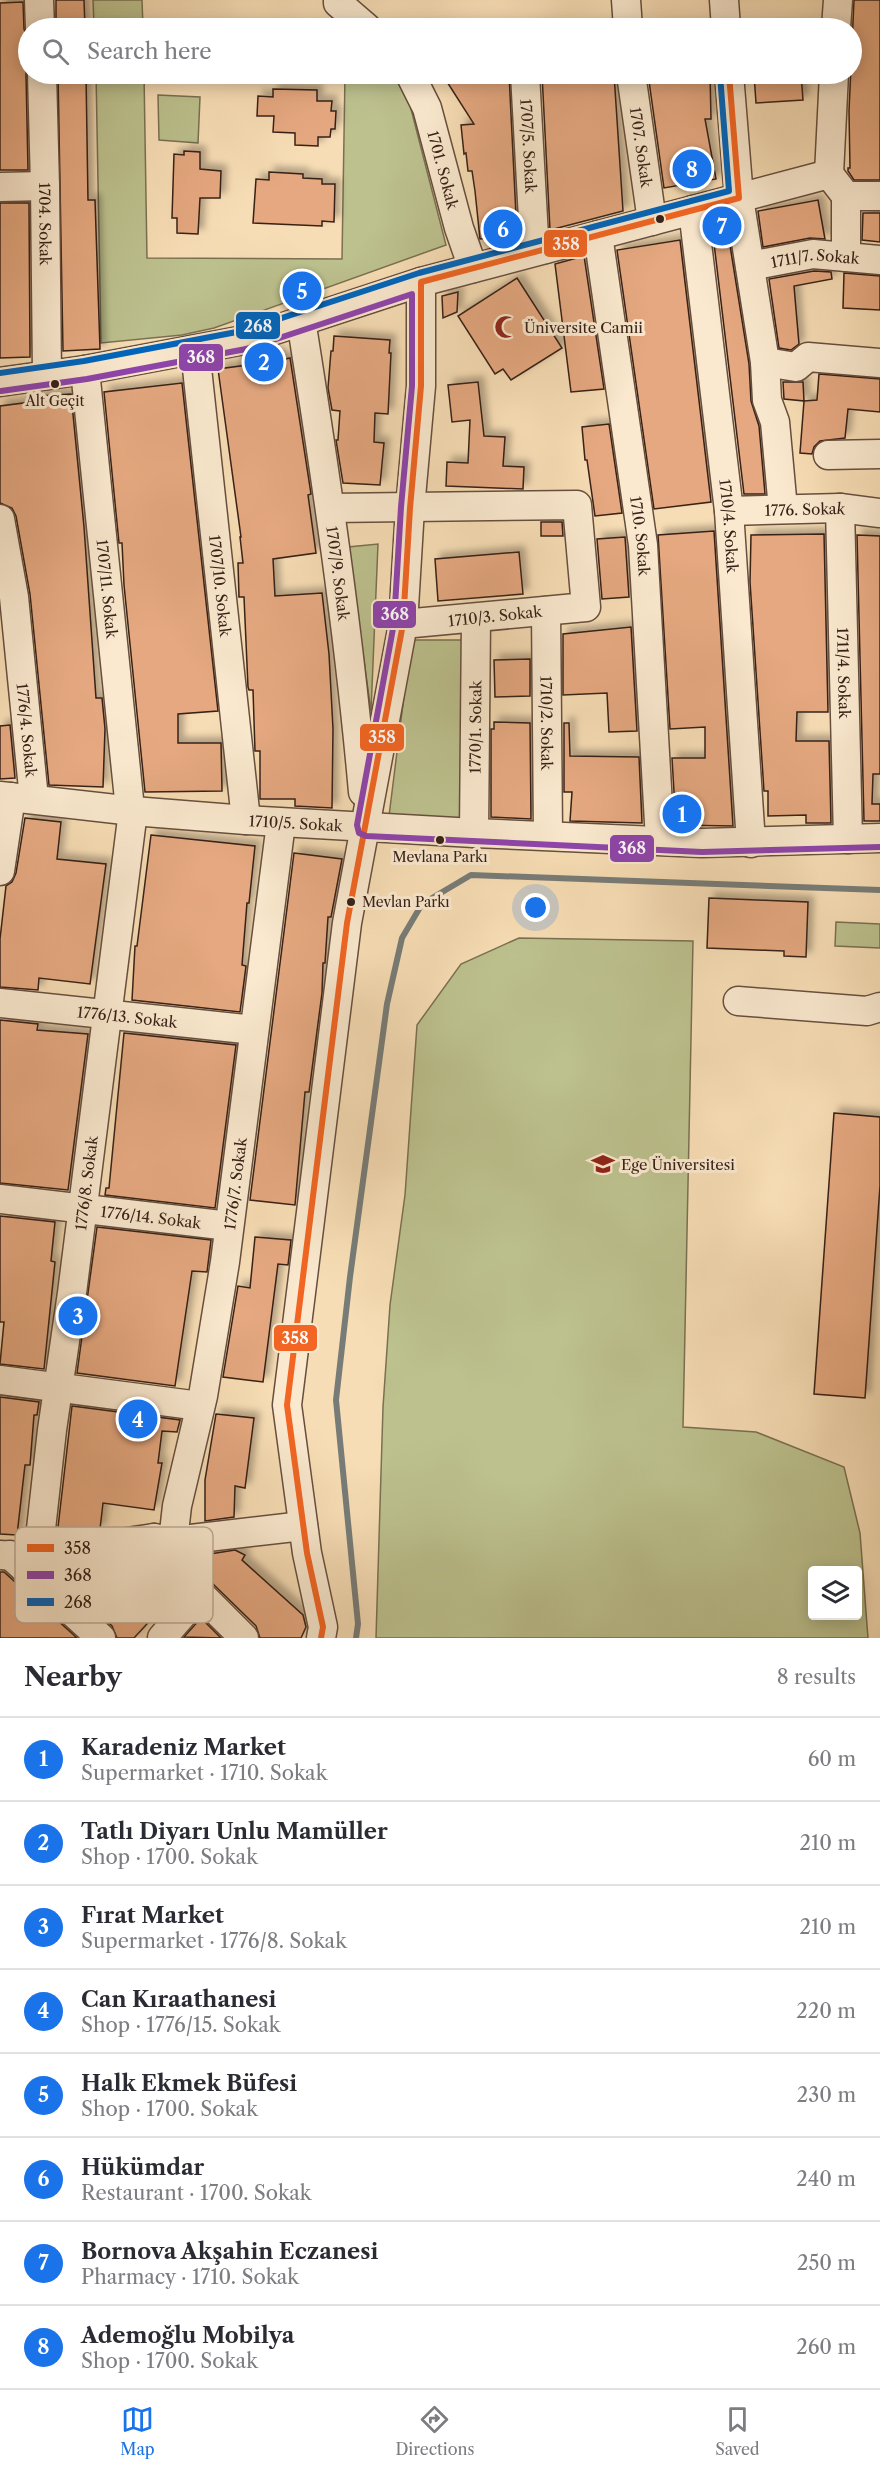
<!DOCTYPE html>
<html lang="en">
<head>
<meta charset="utf-8">
<style>
	:root { --surface:#fff; --page:#f2f2f3; --text:#2b2b33; --muted:#7c7c81; --line:#e1e1e2; --accent:#1a73e8 }
	body { margin:0; font-family:"Libre Caslon Text",serif; background:var(--page); color:var(--text) }
	.controls { position:absolute; right:18px; bottom:18px; display:grid; overflow:hidden; border-radius:6px; box-shadow:0 3px 15px #0003 }
	.controls button { width:54px; height:54px; display:grid; place-items:center; padding:0; border:0; border-bottom:2px solid var(--line); background:var(--surface); color:var(--text); font:30px sans-serif }
	.you { position:absolute; left:536px; top:908px; width:21px; height:21px; margin:-15px; border:4px solid #fff; border-radius:50%; background:#1a73e8; box-shadow:0 0 0 9px #1a73e833 }
	.badge { display:grid; place-items:center; width:39px; height:39px; border-radius:50%; background:var(--accent); color:#fff; font-size:20px; font-weight:700 }
	.pin { position:absolute; translate:-50% -50%; border:3px solid #fff; box-shadow:0 2px 6px #0006 }
	.list { margin:0; padding:0; list-style:none }
	h2 { display:flex; justify-content:space-between; align-items:center; height:78px; margin:0; padding:0 24px; font-size:26px }
	h2 small { font-size:20px; font-weight:400; color:var(--muted) }
	.list li { display:grid; grid-template-columns:39px 1fr auto; gap:18px; align-items:center; box-sizing:border-box; height:84px; padding:0 24px; border-top:2px solid var(--line) }
	.list b { display:block; font-size:22px; white-space:nowrap }
	.list p { margin:0; font-size:20px; white-space:nowrap; color:var(--muted) }
	.list em { font-size:20px; font-style:normal; color:var(--muted) }
	.icon { flex:none; width:33px; height:33px; fill:none; stroke:currentColor; stroke-width:2; stroke-linecap:round; stroke-linejoin:round }
	.map { position:relative; flex:none; width:880px; height:1638px; overflow:hidden }
	.search { position:absolute; background:var(--surface); box-shadow:0 3px 15px #0003; left:18px; right:18px; top:18px; height:66px; display:flex; align-items:center; gap:15px; box-sizing:border-box; padding:0 21px; border-radius:33px; color:var(--muted); font-size:22px }
	.sheet { height:750px; background:var(--surface) }
	nav { display:flex; justify-content:space-around; align-items:center; box-sizing:border-box; height:84px; border-top:2px solid var(--line); background:var(--surface); font-size:16px; color:var(--muted) }
	nav a { display:grid; justify-items:center; gap:3px }
	nav .on { color:var(--accent) }
	.map>svg:first-child { display:block }
	.green { fill:#bcc18e; stroke:#7a7052; stroke-width:1.5; fill-rule:evenodd }
	.lines { fill:none; stroke-linecap:round; stroke-linejoin:round }
	.stream { stroke:#777c78; stroke-width:6 }
	.building { fill:#e5a880; stroke:#372017; stroke-width:1.5; filter:url(#shadow) }
	.minor-casing { stroke:#674f3e; stroke-width:31 }
	.minor { stroke:#fae9cf; stroke-width:28 }
	.bus-1-casing { stroke:#fae9cf; stroke-width:10 }
	.bus-2-casing { stroke:#fae9cf; stroke-width:10 }
	.bus-3-casing { stroke:#fae9cf; stroke-width:10 }
	.bus-1 { stroke:#f26522; stroke-width:6 }
	.bus-2 { stroke:#8e44ad; stroke-width:6 }
	.bus-3 { stroke:#0065bd; stroke-width:6 }
	.bus-dot { fill:#372017; stroke:#fae9cf; stroke-width:2 }
	.labels { text-anchor:middle; dominant-baseline:central; stroke-width:6; stroke-linejoin:round; paint-order:stroke }
	.bus-label { font-size:14px; fill:#372017; stroke:#fae9cf }
	.street-label { font-size:15px; fill:#372017; stroke:#fae9cf }
	.poi-label { font-size:15px; fill:#372017; stroke:#fae9cf; text-anchor:start }
	.key { fill:#fae9cf; stroke:#c0ad98; stroke-width:1.5 }
	.key-label { font-size:16px; fill:#372017 }
	.line-badge { stroke:#fae9cf; stroke-width:2 }
	.badge-label { font-size:16px; text-anchor:middle; font-weight:bold; fill:#fff }
</style>
</head>
<body>
<div class="map">
<svg width="880" height="1638" viewBox="0 0 880 1638">
	<defs>
		<filter id="shadow"><feDropShadow dx="5.5" dy="-5.5" stdDeviation="3" flood-color="#0004"/></filter>
	</defs>
	<rect width="100%" height="100%" fill="#f7ddb5"/>
	<filter id="stains"><feTurbulence type="fractalNoise" baseFrequency=".00333" numOctaves="4"/><feColorMatrix values="0 0 0 0 .2 0 0 0 0 .09 0 0 0 0 .02 0 0 0 .5 -.17"/></filter>
	<radialGradient id="worn" r=".72"><stop offset=".6" stop-color="#630" stop-opacity="0"/><stop offset="1" stop-color="#630" stop-opacity=".3"/></radialGradient>
	<g class="green">
		<polygon points="93,0 142,0 143,28 94,28"/>
		<polygon points="96,74 144,74 147,258 342,259 345,74 402,74 446,245 214,328 182,335 101,343"/>
		<polygon points="158,95 200,97 198,143 159,140"/>
		<polygon points="378,544 371,711 348,547"/>
		<polygon points="411,640 463,640 467,823 389,816"/>
		<polygon points="836,922 880,924 880,948 835,946"/>
		<path d="M519 938 693 941 683 1427 756 1432 844 1467 860 1533 868 1638H376L383 1407 390 1305 405 1195 417 1025 461 964ZM812 1570H858V1616H812Z"/>
	</g>
	<g class="lines">
		<polyline class="stream" points="356,1638 358,1624 336,1400 350,1277 387,1004 402,938 422,904 471,875 880,890"/>
	</g>
	<g class="building">
		<polygon points="56,0 84,0 85,28 56,28"/>
		<polygon points="854,0 880,0 880,180 854,180 848,171 848,168 850,168 849,111"/>
		<polygon points="23,2 24,29 28,39 28,65 26,74 28,170 0,170 0,3"/>
		<polygon points="58,74 86,74 88,200 95,200 100,349 63,351"/>
		<polygon points="442,74 509,74 517,236 480,239 475,191 472,171 468,171 466,153 464,154 461,125 474,124"/>
		<polygon points="542,74 614,74 623,211 550,230"/>
		<polygon points="676,74 710,74 711,119 705,119 716,179 664,188 649,81 676,81"/>
		<polygon points="754,74 801,74 803,100 756,103"/>
		<polygon points="273,89 317,90 317,101 332,101 331,111 336,111 335,129 331,129 330,137 318,137 318,146 295,145 295,133 273,132 274,116 257,116 258,96 273,97"/>
		<polygon points="184,151 200,152 200,169 221,171 220,198 200,198 198,234 177,233 177,218 172,218 174,154 184,155"/>
		<polygon points="269,172 303,174 303,178 322,179 322,184 335,184 334,222 322,221 322,226 253,223 256,179 269,180"/>
		<polygon points="818,200 825,239 810,238 763,247 758,211"/>
		<polygon points="0,203 29,203 30,357 0,358"/>
		<polygon points="863,213 880,213 880,242 862,240"/>
		<polygon points="728,233 749,364 751,401 759,426 765,494 744,494 713,235"/>
		<polygon points="680,240 711,502 654,509 617,250"/>
		<polygon points="584,256 604,389 571,392 555,264"/>
		<polygon points="814,271 831,272 832,279 794,286 799,344 791,350 779,348 769,279"/>
		<polygon points="844,273 880,276 880,310 843,308"/>
		<polygon points="517,278 562,348 511,380 503,369 495,374 458,316"/>
		<polygon points="458,292 457,312 443,318 442,296"/>
		<polygon points="334,336 390,340 389,353 391,353 388,414 375,413 374,442 384,443 380,485 343,483 336,440 338,440 340,411 332,410 328,388 331,351 333,351"/>
		<polygon points="280,355 281,360 290,358 311,494 308,495 316,553 273,559 275,596 322,593 329,654 333,729 332,808 295,806 295,799 260,799 260,751 255,751 253,690 249,690 248,687 244,597 239,597 238,563 243,563 240,537 241,537 218,369 255,364 254,359"/>
		<polygon points="819,374 880,379 880,412 848,409 845,438 820,441 814,447 812,454 800,453 804,401 784,399 783,382 803,382 804,401 817,400"/>
		<polygon points="478,382 484,436 505,437 503,466 524,467 523,489 446,486 447,462 468,463 470,420 452,422 448,385"/>
		<polygon points="182,383 218,711 178,714 178,743 221,743 222,791 145,792 124,585 122,543 119,543 104,392"/>
		<polygon points="71,394 84,527 96,698 102,698 105,729 103,787 49,785 30,594 16,516 12,508 0,503 0,406 39,401 38,396"/>
		<polygon points="609,424 622,513 595,516 587,460 585,460 582,427"/>
		<polygon points="541,522 562,522 563,536 541,536"/>
		<polygon points="714,531 733,826 676,825 672,758 705,758 705,727 670,729 658,535"/>
		<polygon points="824,534 828,712 797,712 796,741 829,741 831,823 806,823 806,815 768,816 768,791 764,791 750,582 751,535"/>
		<polygon points="857,535 880,536 880,774 873,774 872,804 880,804 880,821 864,821"/>
		<polygon points="625,537 629,597 602,599 597,539"/>
		<polygon points="519,552 523,594 438,601 435,559"/>
		<polygon points="631,627 637,731 609,732 607,693 563,695 563,634"/>
		<polygon points="530,659 530,696 495,697 494,660"/>
		<polygon points="494,722 530,723 531,819 491,817 491,729 494,729"/>
		<polygon points="564,723 569,723 570,756 639,757 642,823 570,821 572,792 564,792"/>
		<polygon points="10,725 15,778 0,779 0,726"/>
		<polygon points="25,818 61,822 57,859 106,864 90,984 39,978 38,990 0,987 0,939 6,886 12,882 16,873"/>
		<polygon points="151,835 255,846 249,903 247,903 242,965 246,966 240,1012 132,1000 135,946 137,946"/>
		<polygon points="294,853 342,859 331,917 328,917 325,963 323,963 322,993 309,1092 305,1092 295,1205 250,1200"/>
		<polygon points="709,898 808,902 806,957 784,956 784,951 707,948"/>
		<polygon points="0,1020 38,1024 37,1030 88,1034 68,1190 0,1183"/>
		<polygon points="124,1033 236,1045 215,1208 105,1195 106,1188 109,1188"/>
		<polygon points="834,1113 880,1117 880,1186 865,1398 814,1394"/>
		<polygon points="0,1216 55,1222 51,1261 55,1262 44,1369 0,1364 4,1322 0,1322"/>
		<polygon points="97,1227 211,1240 207,1272 192,1271 175,1386 77,1373"/>
		<polygon points="255,1237 291,1240 288,1265 278,1264 263,1382 223,1377 238,1286 250,1288"/>
		<polygon points="0,1397 39,1402 37,1415 34,1415 30,1465 25,1465 17,1535 0,1534"/>
		<polygon points="72,1406 180,1420 177,1432 162,1431 158,1463 162,1463 154,1510 103,1503 100,1529 57,1536"/>
		<polygon points="216,1414 254,1418 245,1488 235,1486 234,1517 205,1521 205,1480"/>
		<polygon points="235,1550 245,1555 242,1560 303,1615 306,1627 301,1638 260,1638 256,1626 212,1583 191,1557"/>
		<polygon points="147,1556 178,1594 160,1615 157,1613 134,1638 117,1638 112,1626 63,1581 77,1566"/>
		<polygon points="0,1572 4,1572 77,1638 0,1638"/>
		<polygon points="201,1618 221,1638 184,1637"/>
	</g>
	<g class="lines">
		<g class="minor-casing">
			<g id="minor">
				<polyline points="39,0 40,28"/>
				<polyline points="338,0 338,3 367,28"/>
				<polyline points="626,0 628,28"/>
				<polyline points="724,0 726,28"/>
				<polyline points="836,28 838,0"/>
				<path id="s1" d="M42 74 45 186 47 375"/>
				<path id="s2" d="M410 74 427 108 459 228 473 268"/>
				<path id="s3" d="M525 74 534 237 545 249"/>
				<path id="s4" d="M631 74 652 221"/>
				<polyline points="729,74 739,198 765,362 767,400 775,422 783,509"/>
				<polyline points="829,174 834,74"/>
				<polyline points="0,187 45,186"/>
				<polyline points="846,196 846,257"/>
				<path id="s5" d="M693 210 729 511 751 843"/>
				<path id="s6" d="M598 235 643 545 660 840"/>
				<path id="s7" d="M750 266 813 254 880 260"/>
				<path id="s8" d="M301 320C326 477 349 634 363 792"/>
				<path id="s9" d="M195 350 246 820"/>
				<polyline points="765,362 796,367 808,357 880,363"/>
				<path id="s10" d="M85 370 130 809"/>
				<polyline points="0,382 85,370 244,340 421,282 829,174 846,196 880,196"/>
				<polyline points="828,455 880,454"/>
				<polyline points="330,508 577,505 586,607 403,624"/>
				<path id="s11" d="M840 508 848 839"/>
				<path id="s12" d="M729 511 840 508 880 513"/>
				<path id="s13" d="M0 519 14 597 34 799"/>
				<path id="s14" d="M546 611 548 835"/>
				<path id="s15" d="M0 796 133 811 246 820 474 833 702 843 880 838"/>
				<path id="s16" d="M474 833 476 618"/>
				<polyline points="0,871 11,797"/>
				<polyline points="738,1001 867,1011 880,1007"/>
				<path id="s17" d="M0 1003 254 1030"/>
				<path id="s18" d="M0 1199 229 1226"/>
				<polyline points="0,1380 200,1406"/>
				<polyline points="154,1538 200,1594 244,1638"/>
				<path id="s19" d="M173 1541 177 1506 203 1396 225 1262 281 823"/>
				<polyline points="0,1555 28,1557 154,1538 173,1541 303,1526"/>
				<polyline points="10,1555 101,1638"/>
				<path id="s20" d="M38 1556 52 1430 72 1293 133 811"/>
				<polyline points="162,1638 200,1594"/>
				<polyline points="321,1638 323,1627 307,1553 287,1405 347,923 403,624 410,508 421,386 421,282"/>
			</g>
		</g>
		<use href="#minor" class="minor"/>
		<g class="bus-1-casing">
			<polyline id="bus-1" points="321,1638 323,1627 307,1553 287,1405 347,923 403,624 410,508 421,386 421,282 739,198 729,74"/>
		</g>
		<g class="bus-2-casing">
			<polyline id="bus-2" points="1,391 87,379 246,349 412,294 412,386 401,507 394,623 357,825 359,833 366,836 702,852 880,847"/>
		</g>
		<g class="bus-3-casing">
			<polyline id="bus-3" points="0,373 84,361 242,331 419,273 729,191 720,75"/>
		</g>
		<use href="#bus-1" class="bus-1"/>
		<use href="#bus-2" class="bus-2"/>
		<use href="#bus-3" class="bus-3"/>
	</g>
	<defs>
		<g id="mosque-bare" transform="scale(1.8)"><path d="M3.5-4.9A6 6 0 1 0 3.5 4.9A5 5 0 1 1 3.5-4.9Z" fill="#8f2418" stroke="#fae9cf" stroke-width="2.5" paint-order="stroke"/></g>
		<g id="university-bare" transform="scale(1.8)"><path d="M0-5L7-2L0 1L-7-2ZM-4 1L0 2.5L4 1V4Q0 6-4 4Z" fill="#8f2418" stroke="#fae9cf" stroke-width="2.5" paint-order="stroke"/></g>
	</defs>
	<g fill-rule="evenodd">
		<use href="#mosque-bare" x="506" y="327"/>
		<use href="#university-bare" x="603" y="1164"/>
	</g>
	<g class="bus-dot">
		<circle cx="660" cy="219" r="5"/>
		<circle cx="55" cy="384" r="5"/>
		<circle cx="440" cy="840" r="5"/>
		<circle cx="351" cy="902" r="5"/>
	</g>
	<g class="labels">
		<g class="bus-label">
			<text x="55" y="401">Alt Geçit</text>
			<text x="440" y="857">Mevlana Parkı</text>
			<text x="362" y="902" text-anchor="start">Mevlan Parkı</text>
		</g>
		<g class="street-label">
			<text stroke="none"><textPath href="#s3" startOffset="72">1707/5. Sokak</textPath></text>
			<text stroke="none"><textPath href="#s4" startOffset="74">1707. Sokak</textPath></text>
			<text stroke="none"><textPath href="#s2" startOffset="102">1701. Sokak</textPath></text>
			<text stroke="none"><textPath href="#s1" startOffset="150">1704. Sokak</textPath></text>
			<text stroke="none"><textPath href="#s7" startOffset="66">1711/7. Sokak</textPath></text>
			<text stroke="none"><textPath href="#s12" startOffset="76">1776. Sokak</textPath></text>
			<text stroke="none"><textPath href="#s5" startOffset="318">1710/4. Sokak</textPath></text>
			<text stroke="none"><textPath href="#s6" startOffset="304">1710. Sokak</textPath></text>
			<text stroke="none"><textPath href="#s8" startOffset="256">1707/9. Sokak</textPath></text>
			<text stroke="none"><textPath href="#s9" startOffset="237">1707/10. Sokak</textPath></text>
			<text stroke="none"><textPath href="#s10" startOffset="220">1707/11. Sokak</textPath></text>
			<text transform="translate(495 616) rotate(-6)">1710/3. Sokak</text>
			<text stroke="none"><textPath href="#s11" startOffset="165">1711/4. Sokak</textPath></text>
			<text stroke="none"><textPath href="#s14" startOffset="112">1710/2. Sokak</textPath></text>
			<text stroke="none"><textPath href="#s16" startOffset="106">1770/1. Sokak</textPath></text>
			<text stroke="none"><textPath href="#s13" startOffset="213">1776/4. Sokak</textPath></text>
			<text stroke="none"><textPath href="#s15" startOffset="297">1710/5. Sokak</textPath></text>
			<text stroke="none"><textPath href="#s17" startOffset="128">1776/13. Sokak</textPath></text>
			<text stroke="none"><textPath href="#s20" startOffset="376">1776/8. Sokak</textPath></text>
			<text stroke="none"><textPath href="#s19" startOffset="363">1776/7. Sokak</textPath></text>
			<text stroke="none"><textPath href="#s18" startOffset="152">1776/14. Sokak</textPath></text>
		</g>
		<g class="poi-label">
			<text x="524" y="327">Üniversite Camii</text>
			<text x="621" y="1164">Ege Üniversitesi</text>
		</g>
	</g>
	<rect x="15" y="1527" width="198" height="96" rx="9" class="key"/>
	<rect x="27" y="1544" width="27" height="8" fill="#f26522"/>
	<rect x="27" y="1571" width="27" height="8" fill="#8e44ad"/>
	<rect x="27" y="1598" width="27" height="8" fill="#0065bd"/>
	<g class="key-label">
		<text x="64" y="1554">358</text>
		<text x="64" y="1581">368</text>
		<text x="64" y="1608">268</text>
	</g>
	<g class="line-badge">
		<rect x="543" y="229" width="45" height="29" rx="6" fill="#f26522"/>
		<rect x="235" y="311" width="46" height="29" rx="6" fill="#0065bd"/>
		<rect x="178" y="343" width="46" height="29" rx="6" fill="#8e44ad"/>
		<rect x="372" y="600" width="45" height="29" rx="6" fill="#8e44ad"/>
		<rect x="359" y="723" width="46" height="29" rx="6" fill="#f26522"/>
		<rect x="609" y="834" width="46" height="29" rx="6" fill="#8e44ad"/>
		<rect x="273" y="1324" width="45" height="28" rx="6" fill="#f26522"/>
	</g>
	<g class="badge-label">
		<text x="566" y="250">358</text>
		<text x="258" y="332">268</text>
		<text x="201" y="363">368</text>
		<text x="395" y="620">368</text>
		<text x="382" y="743">358</text>
		<text x="632" y="854">368</text>
		<text x="295" y="1344">358</text>
	</g>
	<rect width="100%" height="100%" filter="url(#stains)"/>
	<rect width="100%" height="100%" fill="url(#worn)"/>
</svg>
<div class="controls">
<button><svg class="icon" aria-label="layers" viewBox="0 0 24 24"><path d="M12 4l9 5-9 5-9-5zM3 14l9 5 9-5"/></svg></button>
</div>
<div class="you"></div>
<div class="pin badge" style="left:682px;top:814px">1</div>
<div class="pin badge" style="left:264px;top:362px">2</div>
<div class="pin badge" style="left:78px;top:1316px">3</div>
<div class="pin badge" style="left:138px;top:1419px">4</div>
<div class="pin badge" style="left:302px;top:291px">5</div>
<div class="pin badge" style="left:503px;top:229px">6</div>
<div class="pin badge" style="left:722px;top:226px">7</div>
<div class="pin badge" style="left:692px;top:169px">8</div>
<div class="search"><svg class="icon" aria-label="search" viewBox="0 0 24 24"><circle cx="10" cy="10" r="6"/><path d="M15 15l6 6"/></svg>Search here</div>
</div>
<section class="sheet">
<h2>Nearby<small>8 results</small></h2>
<ul class="list">
<li><span class="badge">1</span><div><b>Karadeniz Market</b><p>Supermarket · 1710. Sokak</p></div><em>60 m</em></li>
<li><span class="badge">2</span><div><b>Tatlı Diyarı Unlu Mamüller</b><p>Shop · 1700. Sokak</p></div><em>210 m</em></li>
<li><span class="badge">3</span><div><b>Fırat Market</b><p>Supermarket · 1776/8. Sokak</p></div><em>210 m</em></li>
<li><span class="badge">4</span><div><b>Can Kıraathanesi</b><p>Shop · 1776/15. Sokak</p></div><em>220 m</em></li>
<li><span class="badge">5</span><div><b>Halk Ekmek Büfesi</b><p>Shop · 1700. Sokak</p></div><em>230 m</em></li>
<li><span class="badge">6</span><div><b>Hükümdar</b><p>Restaurant · 1700. Sokak</p></div><em>240 m</em></li>
<li><span class="badge">7</span><div><b>Bornova Akşahin Eczanesi</b><p>Pharmacy · 1710. Sokak</p></div><em>250 m</em></li>
<li><span class="badge">8</span><div><b>Ademoğlu Mobilya</b><p>Shop · 1700. Sokak</p></div><em>260 m</em></li>
</ul>
</section>
<nav>
<a class="on"><svg class="icon" aria-label="map" viewBox="0 0 24 24"><path d="M3 6l6-2 6 2 6-2v14l-6 2-6-2-6 2zM9 4v14M15 6v14"/></svg>Map</a>
<a><svg class="icon" aria-label="directions" viewBox="0 0 24 24"><path d="M12 3l9 9-9 9-9-9zM9 14v-3h6M13 9l2 2-2 2"/></svg>Directions</a>
<a><svg class="icon" aria-label="saved" viewBox="0 0 24 24"><path d="M7 4h10v16l-5-4-5 4z"/></svg>Saved</a>
</nav>
</body>
</html>
